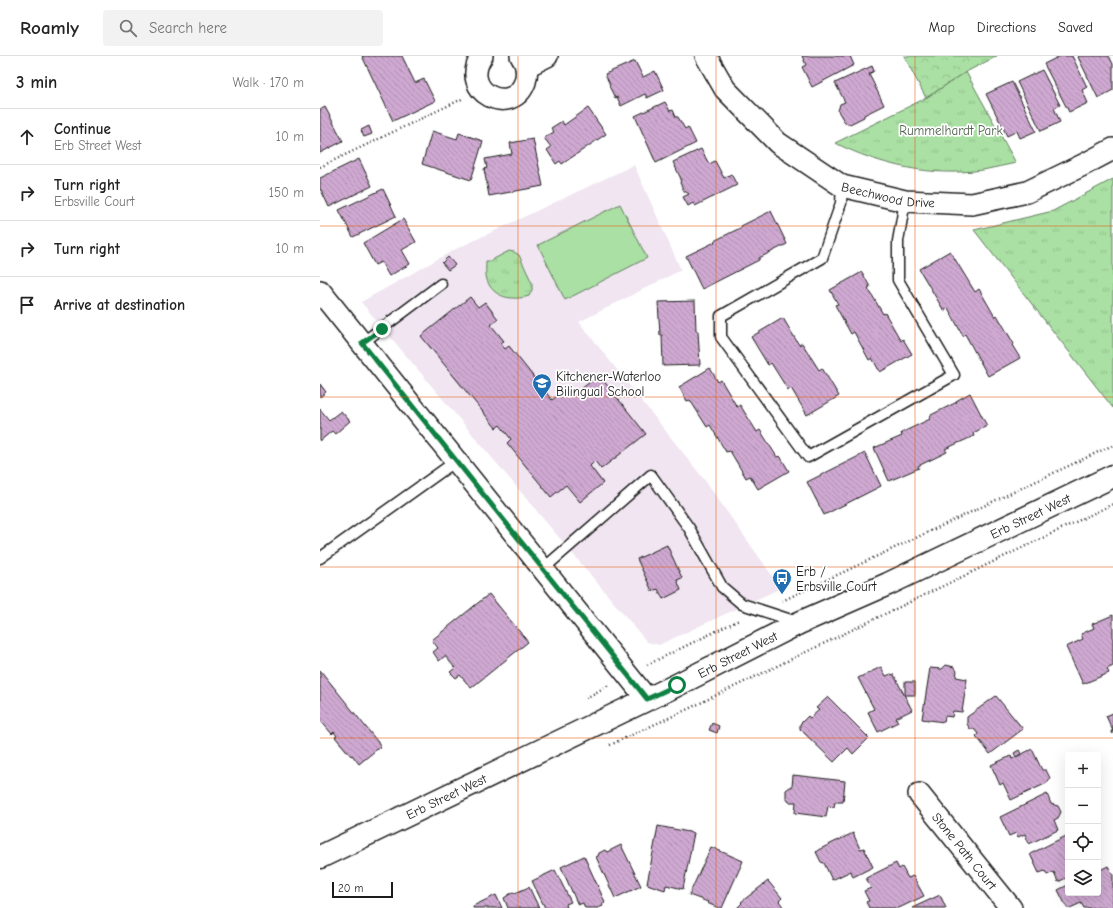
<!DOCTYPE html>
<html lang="en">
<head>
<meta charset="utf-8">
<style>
	:root { --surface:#fff; --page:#f2f2f2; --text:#222; --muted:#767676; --line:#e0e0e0 }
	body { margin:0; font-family:"Comic Neue",sans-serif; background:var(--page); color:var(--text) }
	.controls { position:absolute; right:12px; bottom:12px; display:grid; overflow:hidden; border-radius:4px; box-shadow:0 4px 16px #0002 }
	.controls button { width:36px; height:36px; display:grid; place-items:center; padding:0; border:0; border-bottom:1px solid var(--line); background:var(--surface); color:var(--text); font:20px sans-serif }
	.scale { position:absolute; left:12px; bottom:10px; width:61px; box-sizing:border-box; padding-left:4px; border:2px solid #1c1c1c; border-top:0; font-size:11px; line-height:14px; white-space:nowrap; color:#1c1c1c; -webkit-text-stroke:3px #fff; paint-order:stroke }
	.stop { position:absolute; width:12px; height:12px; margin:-9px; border:3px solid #0b8043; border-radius:50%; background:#fff }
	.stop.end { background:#0b8043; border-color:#fff; box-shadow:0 1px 4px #0008 }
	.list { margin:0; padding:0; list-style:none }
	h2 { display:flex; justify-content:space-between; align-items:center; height:52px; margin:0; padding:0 16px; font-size:17px }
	h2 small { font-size:13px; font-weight:400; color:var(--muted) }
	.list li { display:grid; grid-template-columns:26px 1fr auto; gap:12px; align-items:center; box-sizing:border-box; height:56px; padding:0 16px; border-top:1px solid var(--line) }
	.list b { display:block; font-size:15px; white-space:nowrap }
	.list p { margin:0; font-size:13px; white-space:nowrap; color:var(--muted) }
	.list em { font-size:13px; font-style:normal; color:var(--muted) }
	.icon { flex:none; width:22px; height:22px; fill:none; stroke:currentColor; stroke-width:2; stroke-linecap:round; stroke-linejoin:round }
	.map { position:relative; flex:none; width:793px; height:852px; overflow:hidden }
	header { display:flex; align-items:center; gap:24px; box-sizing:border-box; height:56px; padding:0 20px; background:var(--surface); border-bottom:1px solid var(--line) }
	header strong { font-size:19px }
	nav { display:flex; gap:22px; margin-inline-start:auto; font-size:14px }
	.search { width:280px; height:36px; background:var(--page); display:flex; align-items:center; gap:10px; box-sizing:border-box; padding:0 14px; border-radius:4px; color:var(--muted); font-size:15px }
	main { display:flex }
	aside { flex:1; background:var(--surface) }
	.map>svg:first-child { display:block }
	.built { fill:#f0e5f1 }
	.forest { fill:url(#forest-crowns); stroke:#637e60 }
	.park { fill:url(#park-tufts); stroke:#637e60 }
	.garden { fill:#aae0a3; stroke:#637e60 }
	.building { fill:url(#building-back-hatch); stroke:#1c1c1c }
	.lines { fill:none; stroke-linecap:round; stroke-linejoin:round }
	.lane-casing { stroke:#1c1c1c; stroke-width:13 }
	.street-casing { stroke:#1c1c1c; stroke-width:24 }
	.secondary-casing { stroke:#1c1c1c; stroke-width:25 }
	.path { stroke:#1c1c1c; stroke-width:2.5; stroke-dasharray:1 3; stroke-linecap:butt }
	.lane { stroke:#fff; stroke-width:10 }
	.street { stroke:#fff; stroke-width:21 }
	.secondary { stroke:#fff; stroke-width:22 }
	.route { stroke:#0b8043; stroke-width:5 }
	.grid { fill:none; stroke:#e8590c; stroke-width:1; stroke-opacity:0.55 }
	.labels { text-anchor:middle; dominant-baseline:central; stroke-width:3.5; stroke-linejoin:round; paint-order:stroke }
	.park-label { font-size:13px; fill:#4e614b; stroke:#fff }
	.street-label { font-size:13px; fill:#1c1c1c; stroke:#fff }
	.poi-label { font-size:13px; fill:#1c1c1c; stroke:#fff; text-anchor:start }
</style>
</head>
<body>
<header>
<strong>Roamly</strong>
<div class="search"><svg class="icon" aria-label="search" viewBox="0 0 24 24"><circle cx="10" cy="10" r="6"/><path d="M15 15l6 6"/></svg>Search here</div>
<nav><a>Map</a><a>Directions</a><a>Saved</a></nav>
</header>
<main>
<aside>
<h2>3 min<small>Walk · 170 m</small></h2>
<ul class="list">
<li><svg class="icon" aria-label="ahead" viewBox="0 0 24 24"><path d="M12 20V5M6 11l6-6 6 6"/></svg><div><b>Continue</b><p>Erb Street West</p></div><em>10 m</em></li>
<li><svg class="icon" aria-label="right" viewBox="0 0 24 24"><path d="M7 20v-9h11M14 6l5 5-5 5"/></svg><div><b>Turn right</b><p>Erbsville Court</p></div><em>150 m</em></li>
<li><svg class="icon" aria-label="right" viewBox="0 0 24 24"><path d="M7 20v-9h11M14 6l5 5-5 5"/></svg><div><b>Turn right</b></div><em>10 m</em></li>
<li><svg class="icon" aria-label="arrive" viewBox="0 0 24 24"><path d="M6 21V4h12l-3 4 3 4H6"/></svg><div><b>Arrive at destination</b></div></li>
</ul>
</aside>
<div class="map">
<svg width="793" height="852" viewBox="0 0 793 852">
	<defs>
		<pattern id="forest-crowns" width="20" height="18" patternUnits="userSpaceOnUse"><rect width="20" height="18" fill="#aae0a3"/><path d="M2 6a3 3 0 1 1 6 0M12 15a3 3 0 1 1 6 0" fill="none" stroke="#92c08c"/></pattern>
		<pattern id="park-tufts" width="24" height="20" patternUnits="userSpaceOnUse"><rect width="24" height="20" fill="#aae0a3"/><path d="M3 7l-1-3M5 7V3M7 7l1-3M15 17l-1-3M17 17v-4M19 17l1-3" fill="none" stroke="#92c08c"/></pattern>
		<pattern id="building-back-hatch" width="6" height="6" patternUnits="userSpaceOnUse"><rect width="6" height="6" fill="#cea8d0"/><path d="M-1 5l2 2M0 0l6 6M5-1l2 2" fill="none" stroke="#b090b2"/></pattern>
	</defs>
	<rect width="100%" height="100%" fill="#fff"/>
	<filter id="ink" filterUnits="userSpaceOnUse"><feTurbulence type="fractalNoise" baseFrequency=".025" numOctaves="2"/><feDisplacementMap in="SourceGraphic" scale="8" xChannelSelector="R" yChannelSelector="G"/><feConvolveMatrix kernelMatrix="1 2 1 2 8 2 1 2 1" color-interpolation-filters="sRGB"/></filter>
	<g filter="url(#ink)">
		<polygon class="built" points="314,109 361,214 259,266 383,422 461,532 339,589 327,586 41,246 136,193"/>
		<polygon class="forest" points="584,0 677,0 646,16 606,42"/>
		<g class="park">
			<path d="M646 16 696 107C685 109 674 112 663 114 611 121 562 110 515 87L606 42Z"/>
			<polygon points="793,123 793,352 654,174 733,155"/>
			<path d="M189 195 194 196 199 199 212 227V234L209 240C193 245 173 242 167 224 165 218 166 211 166 205H170Z"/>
		</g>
		<polygon class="garden" points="300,148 327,202 245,244 218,189"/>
		<g class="building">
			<polygon points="42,0 82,0 95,27 104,23 115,45 73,65"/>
			<polygon points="482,0 530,0 534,9 492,31 482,11 486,9"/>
			<polygon points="740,0 752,0 767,31 762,34 768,47 749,56 724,8"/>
			<polygon points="759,0 789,0 793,8 793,34 778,42 758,1"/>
			<polygon points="315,5 323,21 335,15 344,34 327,42 325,38 301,50 297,41 295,42 289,30 290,29 285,18"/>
			<polygon points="552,10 554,15 549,18 564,49 544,59 544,61 530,68 527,68 524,65 518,55 520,48 525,46 515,27"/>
			<polygon points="722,14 740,49 734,52 740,66 721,75 697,26"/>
			<polygon points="692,26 716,75 700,82 697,75 687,80 666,38"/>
			<polygon points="345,46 350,55 353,54 356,61 358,61 365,73 368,71 376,87 336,107 315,60"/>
			<polygon points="5,51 23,85 0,97 0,54"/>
			<polygon points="268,52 286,78 242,108 240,105 236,108 227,94 231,91 224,82 234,76 231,72 242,65 244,69"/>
			<polygon points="49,70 52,78 44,81 41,74"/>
			<polygon points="112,75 137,83 139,77 163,85 151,124 102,108"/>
			<polygon points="213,83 223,130 169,140 164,113 167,112 165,103 192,98 190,87"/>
			<polygon points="381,93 389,108 395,105 404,122 411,118 417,129 375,150 373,147 368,150 363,141 369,138 368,137 364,135 360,127 361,123 353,106"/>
			<polygon points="39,103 52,130 9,151 1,134 0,134 0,122"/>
			<polygon points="63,133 76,160 33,181 19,154"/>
			<polygon points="451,155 467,188 439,202 439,204 382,233 366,200 395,186 394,185 422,171 421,170"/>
			<polygon points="83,163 96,186 82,194 90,208 69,220 61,206 55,209 43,187"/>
			<polygon points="630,195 655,236 659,233 675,261 677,259 694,288 692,289 700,302 668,320 645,278 643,280 628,252 624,255 599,213"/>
			<polygon points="128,201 135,209 128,214 122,207"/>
			<polygon points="542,216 550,231 548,232 563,258 565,257 581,285 583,283 592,298 560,316 552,302 549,304 534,276 531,278 515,249 518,248 510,234"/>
			<polygon points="150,241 158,251 165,246 178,263 171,269 184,285 180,287 185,293 189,290 232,344 246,333 252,340 279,319 326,378 281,413 275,405 270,410 283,427 260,446 246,429 231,441 187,387 191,383 180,369 176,372 101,280"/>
			<polygon points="375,245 376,275 378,275 380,309 343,310 342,279 340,279 338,246"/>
			<polygon points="463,262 479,289 482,287 499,314 502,312 519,340 487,359 471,332 468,334 451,307 448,309 431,281"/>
			<polygon points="390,312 398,326 401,324 417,351 420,349 437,376 440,374 457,401 460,400 469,415 438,433 430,420 426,422 410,395 406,396 390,369 387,371 370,344 367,345 359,331"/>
			<polygon points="0,328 6,336 0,341"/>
			<polygon points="650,337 667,370 653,377 654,380 625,393 627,396 598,410 599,412 569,425 554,392 582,380 581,377 610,363 609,360 637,346 636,345"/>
			<polygon points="0,353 9,364 21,355 30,365 15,378 12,375 0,385"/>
			<polygon points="545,397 561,430 504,459 487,426"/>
			<polygon points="347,489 362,522 357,524 361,534 343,543 338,533 332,535 317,503"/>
			<polygon points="169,538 208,586 151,632 140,619 136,622 130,616 135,612 125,600 119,605 113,596 118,592 112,584"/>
			<polygon points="793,559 793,610 787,613 789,617 763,628 746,591 763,583 761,578 774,572 772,568"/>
			<polygon points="626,609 634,611 637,615 636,621 647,623 642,656 633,655 632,661 625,660 624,666 602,663 610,612 622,613"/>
			<polygon points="561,611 566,620 571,618 574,619 592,654 576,662 578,666 558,676 548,656 554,653 538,622"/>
			<polygon points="0,614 61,690 39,708 32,699 31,700 15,681 17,680 14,676 12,678 0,664"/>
			<rect x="585" y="626" width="10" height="13"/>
			<polygon points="676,640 703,673 670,698 656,680 658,678 654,673 650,673 647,668 647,661"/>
			<polygon points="508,641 549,682 533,698 528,692 514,706 480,673 480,668 488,660 490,662 499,654 496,652"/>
			<polygon points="793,657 793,678 791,675 793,675 786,660"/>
			<polygon points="392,667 399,670 397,677 389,674"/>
			<polygon points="712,693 722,714 726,714 730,722 727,727 691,744 683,727 680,729 671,709 691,700 692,703"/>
			<polygon points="699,694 701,698 696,701 694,697"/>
			<polygon points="473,719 525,725 523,746 515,746 514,751 508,750 506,761 475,757 476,746 469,746 466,742 466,734 470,731 472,731"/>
			<polygon points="727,738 731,748 738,750 741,756 738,762 734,764 738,774 709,788 705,778 698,781 696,777 689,780 680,761"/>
			<polygon points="338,770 374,777 363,833 346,829 345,834 327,828"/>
			<polygon points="533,777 540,793 544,792 553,811 533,821 531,815 512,824 504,807 501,806 496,796 498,794"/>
			<polygon points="748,779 748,821 738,826 734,816 727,819 725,815 719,817 710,798"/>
			<polygon points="301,789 321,830 295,842 276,801 278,800 279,797 285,794 287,796"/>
			<polygon points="391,791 423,805 402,852 399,852 387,847 388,846 369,839"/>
			<polygon points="264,800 285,846 282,848 283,850 278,852 265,852 263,847 258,849 241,811"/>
			<polygon points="576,807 579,813 582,811 588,822 593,820 604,840 579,852 549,852 546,846 549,845 544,835 551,832 546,822"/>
			<polygon points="788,810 793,819 793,852 764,852 761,847 750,852 747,852 738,834 748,829 748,837 778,837 778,815"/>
			<polygon points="235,814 251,846 246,848 247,852 225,852 212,825"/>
			<polygon points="448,825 462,842 459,845 464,852 417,852 422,847 421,846"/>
			<polygon points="209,831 219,852 188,852 184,842 193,836 195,837"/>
			<polygon points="176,839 182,852 153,852 153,850"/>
			<polygon points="620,839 626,852 592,852"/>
		</g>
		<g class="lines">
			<g class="lane-casing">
				<g id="lane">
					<polyline points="522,130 521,147 502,202 401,260 401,281 488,401 634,319 578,224 578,185 585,145"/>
					<polyline points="42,287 121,228"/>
					<polyline points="0,502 136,405"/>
					<polyline points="223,513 331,419 369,472 402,531 422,548 477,566"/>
				</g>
			</g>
			<g class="street-casing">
				<g id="street">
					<path d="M162 0C138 36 192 62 205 26 208 16 207 8 201 0"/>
					<path id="s1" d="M386 0 405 33 458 87 522 130 585 145 652 148 707 136 763 109 793 93"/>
					<polyline points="207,10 227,0"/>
					<polyline points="0,235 327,643"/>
					<path id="s2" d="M599 738 691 852"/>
				</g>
			</g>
			<g class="secondary-casing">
				<g id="secondary">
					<path id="s3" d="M0 801 357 629 479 567 568 528 793 420"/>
				</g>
			</g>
			<g class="path">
				<polyline points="0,111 144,42"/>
				<polyline points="462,545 793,389"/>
				<polyline points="327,609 419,564"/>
				<polyline points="266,642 289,629"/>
				<polyline points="290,689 368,653 793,448"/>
			</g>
			<use href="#lane" class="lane"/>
			<use href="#street" class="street"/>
			<use href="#secondary" class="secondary"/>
		</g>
	</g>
	<g class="lines" filter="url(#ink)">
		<polyline class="route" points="62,273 42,287 327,643 357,629"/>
	</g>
	<path class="grid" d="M198 0V852M396 0V852M595 0V852M0 170H793M0 341H793M0 511H793M0 682H793"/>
	<defs>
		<g id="school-pin" transform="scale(1)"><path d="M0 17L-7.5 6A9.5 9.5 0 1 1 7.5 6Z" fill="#1f6fb2" stroke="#fff"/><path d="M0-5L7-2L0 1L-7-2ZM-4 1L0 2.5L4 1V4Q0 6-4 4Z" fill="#fff"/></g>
		<g id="bus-pin" transform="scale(1)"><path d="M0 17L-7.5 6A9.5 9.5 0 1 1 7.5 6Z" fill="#1f6fb2" stroke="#fff"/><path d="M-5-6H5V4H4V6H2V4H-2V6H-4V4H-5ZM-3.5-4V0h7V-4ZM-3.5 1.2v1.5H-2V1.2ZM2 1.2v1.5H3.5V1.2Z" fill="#fff"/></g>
	</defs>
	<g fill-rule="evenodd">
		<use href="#school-pin" x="222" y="327"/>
		<use href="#bus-pin" x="462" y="522"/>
	</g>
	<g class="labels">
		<g class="park-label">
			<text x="631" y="74">Rummelhardt Park</text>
		</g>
		<g class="street-label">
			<text stroke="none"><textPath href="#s1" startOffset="238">Beechwood Drive</textPath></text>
			<text stroke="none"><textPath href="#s3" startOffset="788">Erb Street West</textPath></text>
			<text stroke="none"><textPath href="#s3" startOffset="464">Erb Street West</textPath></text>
			<text stroke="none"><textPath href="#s3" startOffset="140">Erb Street West</textPath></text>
			<text stroke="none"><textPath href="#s2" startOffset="73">Stone Path Court</textPath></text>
		</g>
		<g class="poi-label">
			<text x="236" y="320">Kitchener-Waterloo<tspan x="236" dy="15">Bilingual School</tspan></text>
			<text x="476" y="515">Erb /<tspan x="476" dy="15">Erbsville Court</tspan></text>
		</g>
	</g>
</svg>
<div class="controls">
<button>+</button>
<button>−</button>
<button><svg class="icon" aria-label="locate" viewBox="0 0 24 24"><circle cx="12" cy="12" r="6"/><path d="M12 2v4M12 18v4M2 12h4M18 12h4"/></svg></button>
<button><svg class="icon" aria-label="layers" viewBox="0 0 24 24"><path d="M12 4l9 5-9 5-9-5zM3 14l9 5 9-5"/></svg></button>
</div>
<div class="scale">20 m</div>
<div class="stop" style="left:357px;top:629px"></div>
<div class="stop end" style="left:62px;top:273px"></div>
</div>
</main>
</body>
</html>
